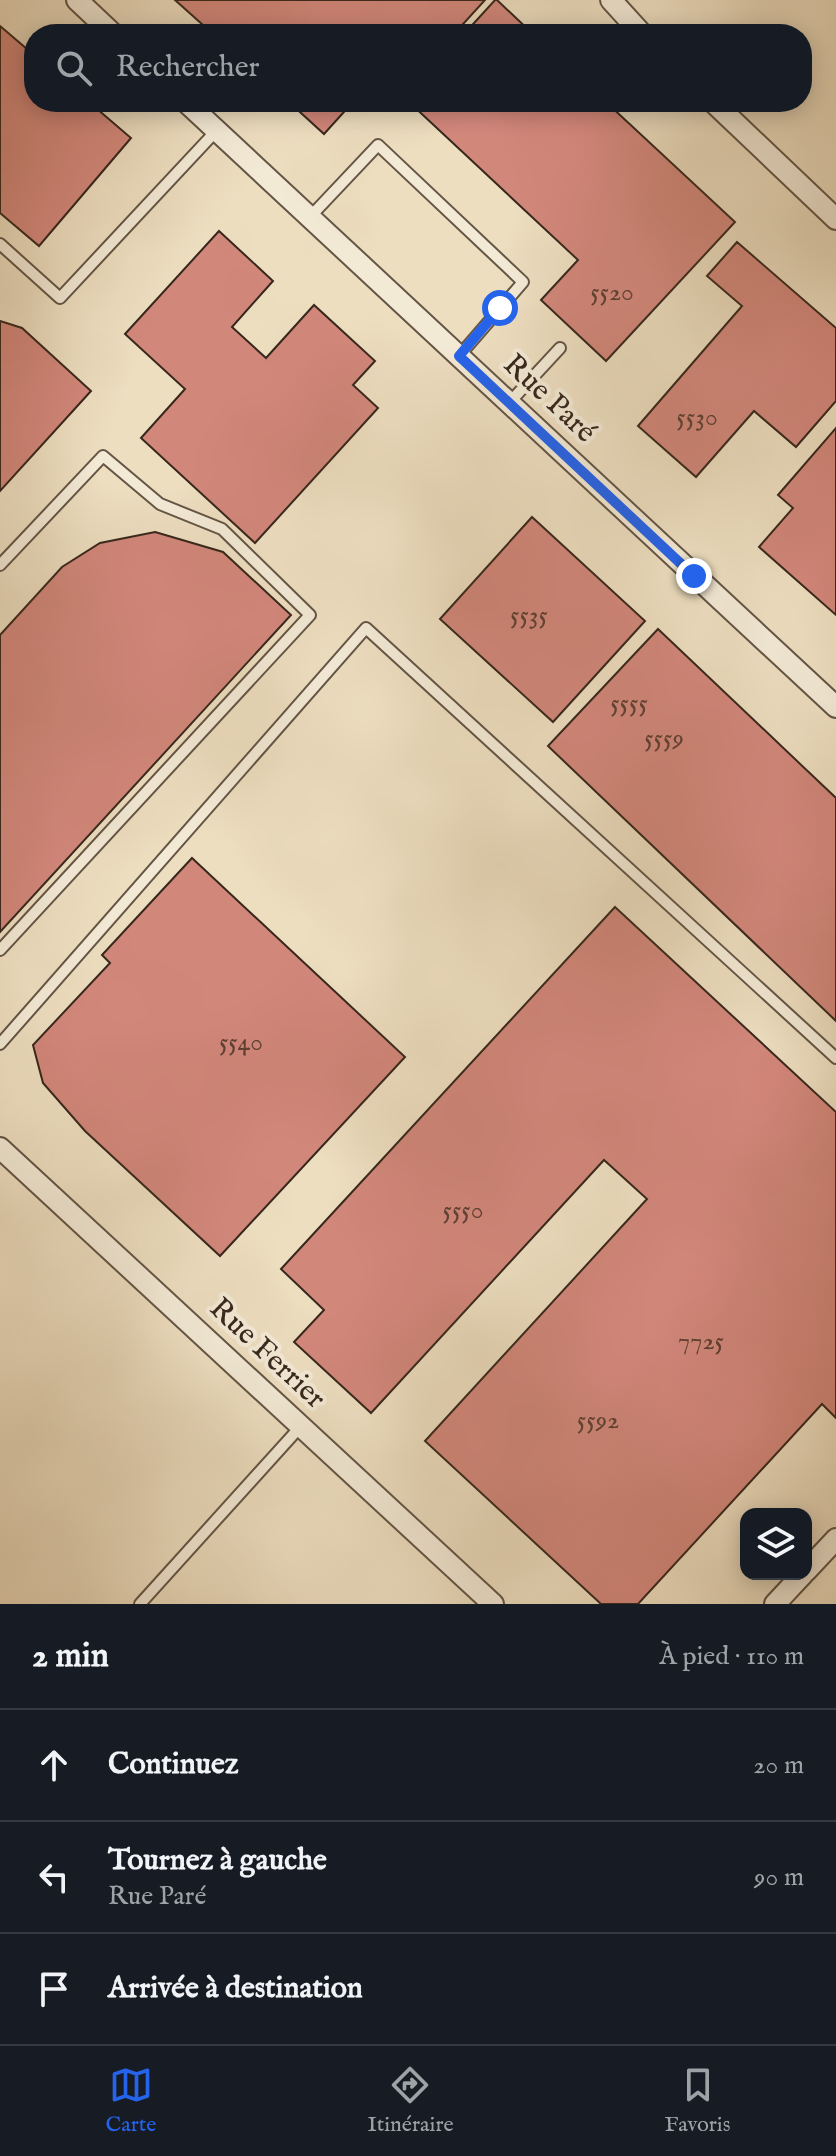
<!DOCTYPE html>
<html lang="fr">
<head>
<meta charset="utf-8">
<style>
	:root { --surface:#171b24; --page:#20242c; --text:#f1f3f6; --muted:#9ea1a6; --line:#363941; --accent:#2563eb }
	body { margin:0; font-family:"IM FELL English",serif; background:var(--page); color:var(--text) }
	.controls { position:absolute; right:24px; bottom:24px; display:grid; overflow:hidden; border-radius:16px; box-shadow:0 4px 20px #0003 }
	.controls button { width:72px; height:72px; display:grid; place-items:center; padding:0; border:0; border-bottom:2px solid var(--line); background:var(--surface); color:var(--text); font:40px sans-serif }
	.stop { position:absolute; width:24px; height:24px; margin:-18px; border:6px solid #2563eb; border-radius:50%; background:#fff }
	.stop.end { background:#2563eb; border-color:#fff; box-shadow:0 2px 8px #0008 }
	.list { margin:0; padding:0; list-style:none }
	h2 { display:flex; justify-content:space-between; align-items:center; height:104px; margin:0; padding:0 32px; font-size:34px }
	h2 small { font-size:26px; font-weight:400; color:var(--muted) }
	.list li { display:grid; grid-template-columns:52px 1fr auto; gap:24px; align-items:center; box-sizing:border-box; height:112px; padding:0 32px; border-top:2px solid var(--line) }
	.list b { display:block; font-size:30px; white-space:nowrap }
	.list p { margin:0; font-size:26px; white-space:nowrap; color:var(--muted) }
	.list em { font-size:26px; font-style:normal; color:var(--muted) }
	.icon { flex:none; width:44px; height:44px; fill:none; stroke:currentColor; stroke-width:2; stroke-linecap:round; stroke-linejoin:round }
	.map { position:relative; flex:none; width:836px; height:1604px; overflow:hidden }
	.search { position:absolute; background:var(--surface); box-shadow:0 4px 20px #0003; left:24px; right:24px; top:24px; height:88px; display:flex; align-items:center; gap:20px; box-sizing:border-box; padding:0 28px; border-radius:32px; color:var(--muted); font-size:30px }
	.sheet { height:440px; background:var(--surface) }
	nav { display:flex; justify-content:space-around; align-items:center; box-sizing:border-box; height:112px; border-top:2px solid var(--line); background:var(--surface); font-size:22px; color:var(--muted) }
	nav a { display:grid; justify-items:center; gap:4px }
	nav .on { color:var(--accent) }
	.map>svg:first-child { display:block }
	.building { fill:#d2877b; stroke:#37271c; stroke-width:2 }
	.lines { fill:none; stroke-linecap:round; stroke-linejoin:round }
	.lane-casing { stroke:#645545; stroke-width:14 }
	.street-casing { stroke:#645545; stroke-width:24 }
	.lane { stroke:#f3ead6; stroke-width:10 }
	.street { stroke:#f3ead6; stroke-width:20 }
	.route { stroke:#2563eb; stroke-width:10 }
	.labels { text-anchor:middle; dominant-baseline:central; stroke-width:8; stroke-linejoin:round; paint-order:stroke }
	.number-label { font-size:26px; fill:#5e3f34 }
	.street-label { font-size:30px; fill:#37271c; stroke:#f3ead6 }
</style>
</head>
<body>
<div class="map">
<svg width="836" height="1604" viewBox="0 0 836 1604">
	<rect width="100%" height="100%" fill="#eddec0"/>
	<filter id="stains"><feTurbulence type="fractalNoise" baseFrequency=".0025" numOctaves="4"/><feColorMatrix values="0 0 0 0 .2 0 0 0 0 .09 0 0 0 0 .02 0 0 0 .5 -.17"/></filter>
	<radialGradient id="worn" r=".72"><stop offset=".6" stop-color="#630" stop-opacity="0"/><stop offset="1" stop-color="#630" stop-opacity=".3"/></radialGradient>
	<g class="building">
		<polygon points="175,0 485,0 454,34 213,34"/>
		<polygon points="495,0 497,0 533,34 464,34"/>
		<polygon points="0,26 34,55 34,102 89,102 131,138 39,246 0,213"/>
		<polygon points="289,102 353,102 324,134"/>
		<polygon points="409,102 606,102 735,222 606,361 541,300 578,260"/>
		<polygon points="219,231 273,281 232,327 266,358 314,305 375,361 353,385 378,408 255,543 141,438 185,389 125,334"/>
		<polygon points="737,242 836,328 836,401 796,447 754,411 696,477 638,426 742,306 707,276"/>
		<polygon points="0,321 22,328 91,391 0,491"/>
		<polygon points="836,428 836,615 759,547 793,508 778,495"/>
		<polygon points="532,517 645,621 553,722 440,619"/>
		<polygon points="155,532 223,552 291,615 0,932 0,635 62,567 100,543"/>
		<polygon points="658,629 836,798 836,1021 548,746"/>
		<polygon points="192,858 405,1057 220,1256 85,1131 43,1083 33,1045 110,963 102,955"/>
		<polygon points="615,907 836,1112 836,1418 822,1404 638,1604 601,1604 425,1441 647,1199 604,1160 371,1413 294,1342 324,1310 281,1269"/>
	</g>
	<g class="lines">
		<g class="lane-casing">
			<g id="lane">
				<polyline points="310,217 378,145 523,282 459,356"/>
				<polyline points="0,244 60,298 217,130"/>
				<polyline points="509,403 560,348"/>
				<polyline points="0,565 103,456 160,504 222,529 310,615 0,950"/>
				<polyline points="0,1044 366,628 836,1058"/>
				<polyline points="140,1604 301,1426"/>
			</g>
		</g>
		<g class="street-casing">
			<g id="street">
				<polyline points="77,0 113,34"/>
				<polyline points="611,0 642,34"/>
				<polyline points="186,102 836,707"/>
				<polyline points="713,102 836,219"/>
				<polyline points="0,1148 493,1604"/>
				<polyline points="806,1571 836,1539"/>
				<polyline points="775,1604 803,1574"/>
			</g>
		</g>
		<use href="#lane" class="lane"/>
		<use href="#street" class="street"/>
	</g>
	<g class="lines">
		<polyline class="route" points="500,308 459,356 694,576"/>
	</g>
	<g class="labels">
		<g class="number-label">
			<text x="612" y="292">5520</text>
			<text x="697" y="417">5530</text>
			<text x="529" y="615">5535</text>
			<text x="629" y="703">5555</text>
			<text x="664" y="738">5559</text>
			<text x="241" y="1042">5540</text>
			<text x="463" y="1210">5550</text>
			<text x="701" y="1341">7725</text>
			<text x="598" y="1420">5592</text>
		</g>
		<g class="street-label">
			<text transform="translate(549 399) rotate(43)">Rue Paré</text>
			<text transform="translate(267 1354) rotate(43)">Rue Ferrier</text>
		</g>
	</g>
	<rect width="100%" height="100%" filter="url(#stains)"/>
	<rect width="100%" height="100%" fill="url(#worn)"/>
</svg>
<div class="controls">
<button><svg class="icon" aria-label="layers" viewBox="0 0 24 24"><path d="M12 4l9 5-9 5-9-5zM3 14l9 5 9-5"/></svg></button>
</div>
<div class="stop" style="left:500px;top:308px"></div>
<div class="stop end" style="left:694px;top:576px"></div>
<div class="search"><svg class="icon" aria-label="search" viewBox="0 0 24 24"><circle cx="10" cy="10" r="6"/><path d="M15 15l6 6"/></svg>Rechercher</div>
</div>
<section class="sheet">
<h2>2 min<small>À pied · 110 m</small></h2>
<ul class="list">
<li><svg class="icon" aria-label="ahead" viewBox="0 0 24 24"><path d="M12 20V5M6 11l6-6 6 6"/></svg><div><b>Continuez</b></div><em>20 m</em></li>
<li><svg class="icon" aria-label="left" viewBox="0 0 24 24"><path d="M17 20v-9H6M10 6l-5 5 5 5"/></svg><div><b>Tournez à gauche</b><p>Rue Paré</p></div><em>90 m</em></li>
<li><svg class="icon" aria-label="arrive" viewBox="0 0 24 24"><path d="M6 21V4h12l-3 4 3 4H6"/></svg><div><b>Arrivée à destination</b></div></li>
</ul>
</section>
<nav>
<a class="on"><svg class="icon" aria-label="map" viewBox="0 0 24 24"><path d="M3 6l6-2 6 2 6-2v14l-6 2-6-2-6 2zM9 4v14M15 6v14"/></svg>Carte</a>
<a><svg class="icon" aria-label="directions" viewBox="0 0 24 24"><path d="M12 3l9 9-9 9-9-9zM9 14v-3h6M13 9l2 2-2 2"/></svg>Itinéraire</a>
<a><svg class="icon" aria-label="saved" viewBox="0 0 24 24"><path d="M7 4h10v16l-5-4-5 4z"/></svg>Favoris</a>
</nav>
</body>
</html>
